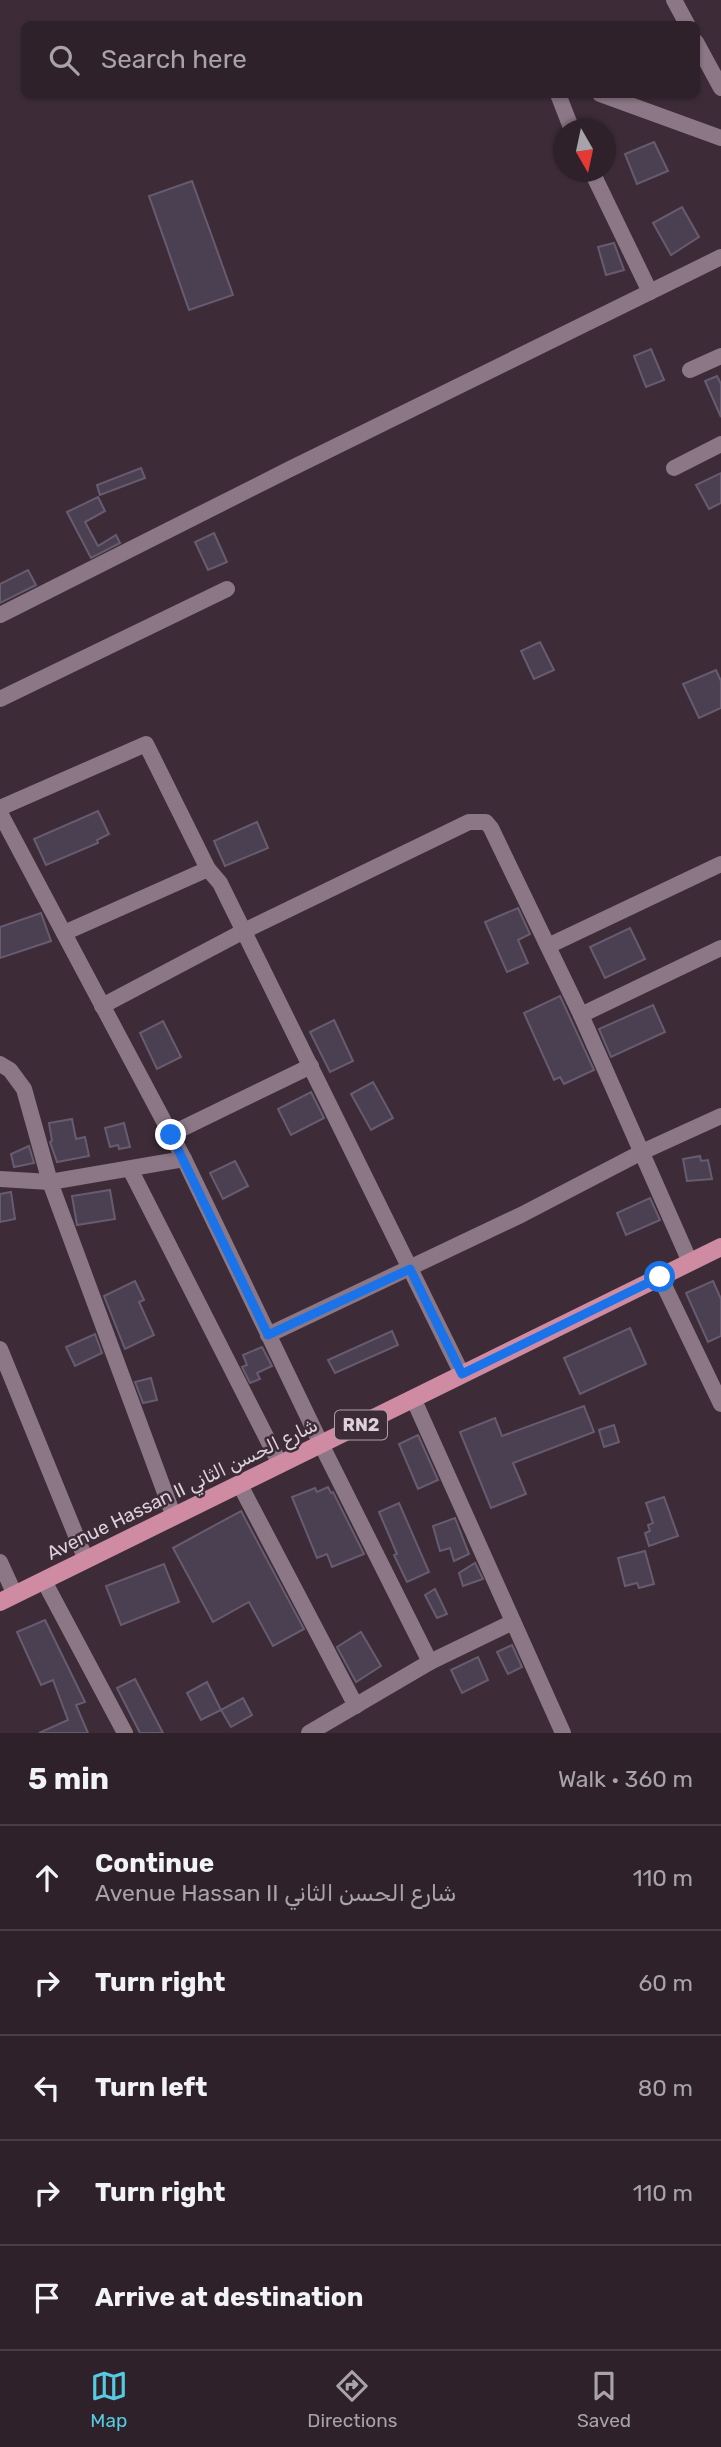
<!DOCTYPE html>
<html lang="en">
<head>
<meta charset="utf-8">
<style>
	:root { --surface:#2e212a; --page:#3a2e36; --text:#f1f3f6; --muted:#a7a3a8; --line:#493e47; --accent:#55cae0 }
	body { margin:0; font-family:Rubik,Vazirmatn,sans-serif; background:var(--page); color:var(--text) }
	.compass { position:absolute; left:553px; top:119px; width:63px; height:63px; border-radius:50%; background:var(--surface); box-shadow:0 2px 5px #0004; rotate:171deg }
	.stop { position:absolute; width:21px; height:21px; margin:-16px; border:5px solid #1a73e8; border-radius:50%; background:#fff }
	.stop.end { background:#1a73e8; border-color:#fff; box-shadow:0 2px 7px #0008 }
	.list { margin:0; padding:0; list-style:none }
	h2 { display:flex; justify-content:space-between; align-items:center; height:91px; margin:0; padding:0 28px; font-size:30px }
	h2 small { font-size:23px; font-weight:400; color:var(--muted) }
	.list li { display:grid; grid-template-columns:46px 1fr auto; gap:21px; align-items:center; box-sizing:border-box; height:105px; padding:0 28px; border-top:2px solid var(--line) }
	.list b { display:block; font-size:26px; white-space:nowrap }
	.list p { margin:0; font-size:23px; white-space:nowrap; color:var(--muted) }
	.list em { font-size:23px; font-style:normal; color:var(--muted) }
	.icon { flex:none; width:38px; height:38px; fill:none; stroke:currentColor; stroke-width:2; stroke-linecap:round; stroke-linejoin:round }
	.map { position:relative; flex:none; width:721px; height:1733px; overflow:hidden }
	.search { position:absolute; background:var(--surface); box-shadow:0 2px 5px #0004; left:21px; right:21px; top:21px; height:77px; display:flex; align-items:center; gap:18px; box-sizing:border-box; padding:0 24px; border-radius:10px; color:var(--muted); font-size:26px }
	.sheet { height:616px; background:var(--surface) }
	nav { display:flex; justify-content:space-around; align-items:center; box-sizing:border-box; height:98px; border-top:2px solid var(--line); background:var(--surface); font-size:19px; color:var(--muted) }
	nav a { display:grid; justify-items:center; gap:4px }
	nav .on { color:var(--accent) }
	.map>svg:first-child { display:block }
	.building { fill:#4b4052; stroke:#675c6f; stroke-width:2 }
	.lines { fill:none; stroke-linecap:round; stroke-linejoin:round }
	.minor { stroke:#8c7786; stroke-width:16 }
	.major { stroke:#cf8ba2; stroke-width:18 }
	.route { stroke:#1a73e8; stroke-width:9 }
	.labels { text-anchor:middle; dominant-baseline:central; stroke-width:5; stroke-linejoin:round; paint-order:stroke }
	.shield { fill:#3d2c38; stroke:#ada0a9; stroke-width:2 }
	.shield-label { font-size:18px; font-weight:bold; fill:#ddd1d9 }
	.street-label { font-size:19px; fill:#ddd1d9; stroke:#3d2c38 }
</style>
</head>
<body>
<div class="map">
<svg width="721" height="1733" viewBox="0 0 721 1733">
	<rect width="100%" height="100%" fill="#3d2c38"/>
	<g class="building">
		<polygon points="654,142 668,171 637,184 625,154"/>
		<polygon points="192,181 233,295 189,310 149,196"/>
		<polygon points="682,207 699,237 671,255 653,223"/>
		<polygon points="614,243 624,270 606,275 598,247"/>
		<polygon points="651,349 664,380 646,387 634,356"/>
		<polygon points="717,376 721,384 721,417 705,381"/>
		<polygon points="141,468 145,478 100,495 97,485"/>
		<polygon points="721,473 721,503 709,509 696,485"/>
		<polygon points="98,497 105,511 85,522 98,546 116,535 120,543 91,558 67,512"/>
		<polygon points="214,533 227,562 208,570 195,542"/>
		<polygon points="28,570 36,585 0,603 0,584"/>
		<polygon points="540,642 554,670 534,679 521,651"/>
		<polygon points="716,670 721,681 721,708 699,718 683,684"/>
		<polygon points="98,811 109,834 97,840 98,843 46,865 34,839"/>
		<polygon points="257,822 268,848 225,866 214,841"/>
		<polygon points="518,908 530,934 518,940 528,963 507,972 485,922"/>
		<polygon points="41,913 51,941 0,958 0,927"/>
		<polygon points="630,928 645,959 605,978 590,947"/>
		<polygon points="560,996 594,1070 564,1084 560,1077 554,1080 524,1013"/>
		<polygon points="653,1005 665,1032 611,1057 599,1029"/>
		<polygon points="334,1020 353,1061 330,1072 310,1032"/>
		<polygon points="163,1021 181,1057 157,1069 140,1033"/>
		<polygon points="373,1082 393,1118 371,1130 351,1094"/>
		<polygon points="311,1092 324,1118 291,1135 278,1109"/>
		<polygon points="72,1119 76,1139 85,1137 89,1156 57,1162 50,1142 52,1141 49,1123"/>
		<polygon points="124,1123 130,1147 119,1149 118,1145 110,1147 105,1128"/>
		<polygon points="29,1146 34,1163 14,1167 11,1154"/>
		<polygon points="700,1156 701,1161 708,1160 712,1179 687,1181 683,1159"/>
		<polygon points="235,1161 248,1186 223,1199 210,1173"/>
		<polygon points="110,1190 115,1219 77,1225 72,1196"/>
		<polygon points="11,1192 15,1219 0,1222 0,1194"/>
		<polygon points="650,1198 660,1220 626,1235 617,1213"/>
		<polygon points="135,1281 144,1300 139,1302 154,1335 125,1349 104,1296"/>
		<polygon points="713,1281 721,1299 721,1336 708,1342 686,1293"/>
		<polygon points="630,1328 646,1364 580,1394 564,1358"/>
		<polygon points="392,1331 398,1345 335,1373 328,1360"/>
		<polygon points="95,1334 102,1353 75,1366 66,1347"/>
		<polygon points="262,1347 272,1366 257,1373 260,1379 250,1383 242,1367 247,1365 243,1355"/>
		<polygon points="151,1378 157,1400 143,1403 135,1382"/>
		<polygon points="584,1406 594,1432 513,1463 526,1494 491,1508 460,1432 495,1418 502,1436"/>
		<polygon points="614,1425 619,1442 604,1447 599,1430"/>
		<polygon points="418,1435 438,1480 418,1489 399,1444"/>
		<polygon points="328,1487 331,1493 333,1492 364,1554 332,1567 327,1554 317,1558 292,1497 315,1488 317,1492"/>
		<polygon points="664,1497 678,1536 649,1546 645,1533 650,1531 648,1525 653,1523 646,1503"/>
		<polygon points="399,1503 429,1572 407,1582 394,1555 397,1554 379,1512"/>
		<polygon points="241,1511 304,1629 273,1646 249,1602 213,1622 173,1548"/>
		<polygon points="455,1518 469,1554 454,1561 450,1548 440,1551 433,1526"/>
		<polygon points="645,1551 654,1584 639,1588 637,1583 625,1586 618,1558"/>
		<polygon points="475,1563 483,1579 463,1586 459,1573"/>
		<polygon points="164,1564 179,1602 121,1625 106,1586"/>
		<polygon points="435,1589 447,1614 437,1618 425,1595"/>
		<polygon points="45,1620 85,1702 76,1705 88,1733 39,1733 68,1720 53,1680 41,1685 17,1632"/>
		<polygon points="361,1632 381,1666 356,1682 337,1647"/>
		<polygon points="512,1645 522,1667 508,1674 497,1652"/>
		<polygon points="478,1657 488,1680 462,1693 451,1670"/>
		<polygon points="135,1679 163,1733 140,1733 117,1688"/>
		<polygon points="207,1682 221,1710 201,1720 187,1693"/>
		<polygon points="243,1698 252,1715 231,1727 221,1710"/>
	</g>
	<g class="lines">
		<g class="minor">
			<polyline points="674,0 687,24"/>
			<polyline points="696,42 721,88"/>
			<polyline points="558,94 572,130"/>
			<polyline points="600,94 721,138"/>
			<polyline points="592,172 650,292"/>
			<polyline points="690,370 721,356"/>
			<polyline points="674,468 721,444"/>
			<polyline points="0,615 288,470 721,257"/>
			<polyline points="0,699 227,589"/>
			<polyline points="0,808 146,744 208,869 220,883 462,1374"/>
			<polyline points="0,813 184,1159 321,1444 430,1662 513,1622"/>
			<polyline points="64,933 208,869"/>
			<polyline points="548,946 721,864"/>
			<polyline points="102,1006 244,931 469,822 486,822 491,828 581,1015 690,1262"/>
			<polyline points="581,1015 721,948"/>
			<polyline points="0,1064 10,1070 24,1089 50,1182 174,1517"/>
			<polyline points="171,1134 311,1066"/>
			<polyline points="130,1169 280,1464"/>
			<polyline points="0,1179 50,1182 184,1159"/>
			<polyline points="660,1277 721,1404"/>
			<polyline points="268,1335 521,1215 642,1152 721,1116"/>
			<polyline points="0,1349 86,1560"/>
			<polyline points="413,1398 563,1733"/>
			<polyline points="240,1485 356,1706"/>
			<polyline points="0,1562 15,1595"/>
			<polyline points="44,1581 125,1733"/>
			<polyline points="309,1733 430,1662"/>
		</g>
		<polyline class="major" points="0,1602 721,1247"/>
	</g>
	<g class="lines">
		<polyline class="route" points="171,1135 268,1335 410,1269 462,1374 660,1277"/>
	</g>
	<g class="labels">
		<rect class="shield" x="335" y="1410.5" width="52" height="29" rx="5"/>
		<g class="shield-label">
			<text x="361" y="1425">RN2</text>
		</g>
		<g class="street-label">
			<text transform="translate(182 1489) rotate(-26)">Avenue Hassan II شارع الحسن الثاني</text>
		</g>
	</g>
</svg>
<svg class="compass" viewBox="-18 -18 36 36"><path d="M0-13l5 13h-10z" fill="#e53935"/><path d="M0 13l5-13h-10z" fill="#a7a3a8"/></svg>
<div class="stop" style="left:660px;top:1277px"></div>
<div class="stop end" style="left:171px;top:1135px"></div>
<div class="search"><svg class="icon" aria-label="search" viewBox="0 0 24 24"><circle cx="10" cy="10" r="6"/><path d="M15 15l6 6"/></svg>Search here</div>
</div>
<section class="sheet">
<h2>5 min<small>Walk · 360 m</small></h2>
<ul class="list">
<li><svg class="icon" aria-label="ahead" viewBox="0 0 24 24"><path d="M12 20V5M6 11l6-6 6 6"/></svg><div><b>Continue</b><p>Avenue Hassan II شارع الحسن الثاني</p></div><em>110 m</em></li>
<li><svg class="icon" aria-label="right" viewBox="0 0 24 24"><path d="M7 20v-9h11M14 6l5 5-5 5"/></svg><div><b>Turn right</b></div><em>60 m</em></li>
<li><svg class="icon" aria-label="left" viewBox="0 0 24 24"><path d="M17 20v-9H6M10 6l-5 5 5 5"/></svg><div><b>Turn left</b></div><em>80 m</em></li>
<li><svg class="icon" aria-label="right" viewBox="0 0 24 24"><path d="M7 20v-9h11M14 6l5 5-5 5"/></svg><div><b>Turn right</b></div><em>110 m</em></li>
<li><svg class="icon" aria-label="arrive" viewBox="0 0 24 24"><path d="M6 21V4h12l-3 4 3 4H6"/></svg><div><b>Arrive at destination</b></div></li>
</ul>
</section>
<nav>
<a class="on"><svg class="icon" aria-label="map" viewBox="0 0 24 24"><path d="M3 6l6-2 6 2 6-2v14l-6 2-6-2-6 2zM9 4v14M15 6v14"/></svg>Map</a>
<a><svg class="icon" aria-label="directions" viewBox="0 0 24 24"><path d="M12 3l9 9-9 9-9-9zM9 14v-3h6M13 9l2 2-2 2"/></svg>Directions</a>
<a><svg class="icon" aria-label="saved" viewBox="0 0 24 24"><path d="M7 4h10v16l-5-4-5 4z"/></svg>Saved</a>
</nav>
</body>
</html>
